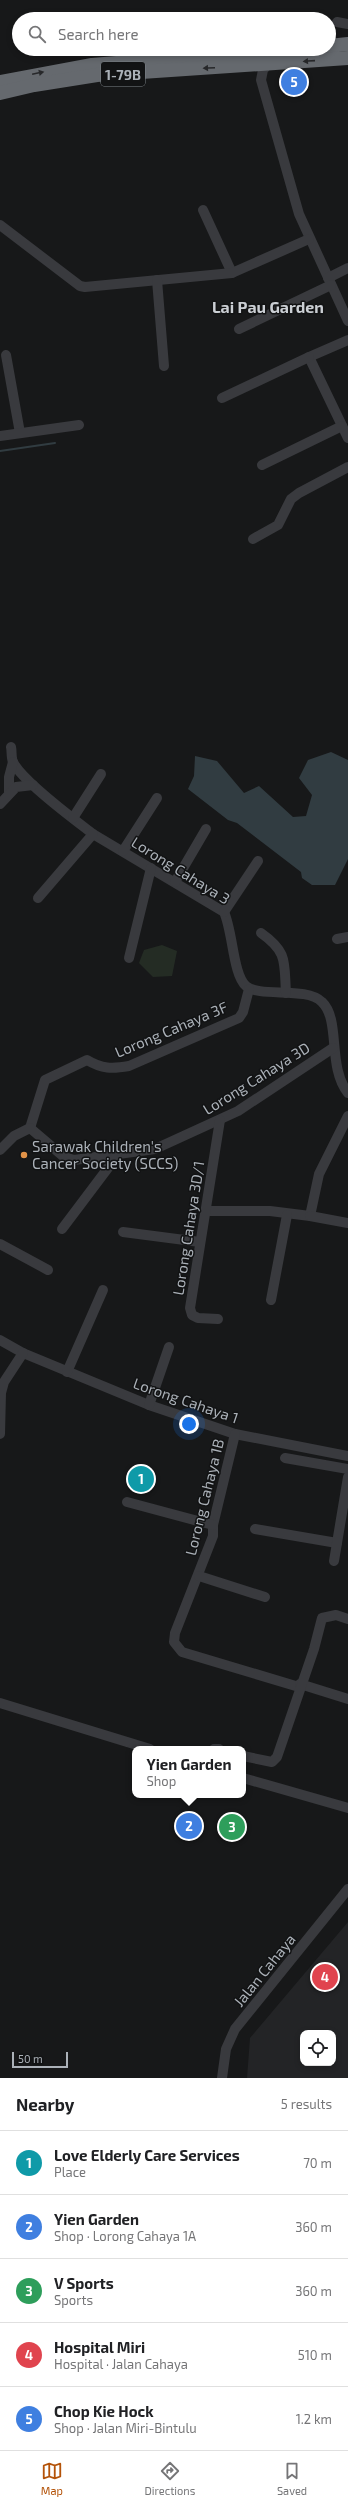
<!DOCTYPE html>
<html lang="en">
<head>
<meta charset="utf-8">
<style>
	:root { --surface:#fff; --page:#f6f6f6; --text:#202124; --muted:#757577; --line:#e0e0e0; --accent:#b45309 }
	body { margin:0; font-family:"Exo 2",sans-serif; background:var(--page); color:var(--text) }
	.controls { position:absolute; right:12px; bottom:12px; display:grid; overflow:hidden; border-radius:8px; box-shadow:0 2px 6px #0003 }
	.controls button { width:36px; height:36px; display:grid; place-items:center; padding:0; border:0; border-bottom:1px solid var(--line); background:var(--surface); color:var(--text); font:20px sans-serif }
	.scale { position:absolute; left:12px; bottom:10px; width:56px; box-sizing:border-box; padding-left:4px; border:2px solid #abb1b8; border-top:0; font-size:11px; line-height:14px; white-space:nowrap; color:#abb1b8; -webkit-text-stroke:3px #121314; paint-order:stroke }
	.you { position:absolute; left:189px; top:1424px; width:14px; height:14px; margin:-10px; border:3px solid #fff; border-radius:50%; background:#1a73e8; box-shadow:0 0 0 6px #1a73e833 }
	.badge { display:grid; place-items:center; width:26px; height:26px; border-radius:50%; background:var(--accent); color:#fff; font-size:13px; font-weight:700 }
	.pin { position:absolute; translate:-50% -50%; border:2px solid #fff; box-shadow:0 1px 4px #0006 }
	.popup { position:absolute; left:132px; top:1746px; width:114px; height:52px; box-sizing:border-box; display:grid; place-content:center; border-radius:8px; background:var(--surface); filter:drop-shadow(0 1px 3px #0005); font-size:13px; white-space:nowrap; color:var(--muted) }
	.popup b { font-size:15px; color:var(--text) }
	.popup::after { content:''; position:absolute; left:50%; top:100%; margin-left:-8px; border:8px solid transparent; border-top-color:var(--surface) }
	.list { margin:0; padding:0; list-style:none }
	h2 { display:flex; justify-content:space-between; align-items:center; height:52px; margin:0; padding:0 16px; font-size:17px }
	h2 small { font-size:13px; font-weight:400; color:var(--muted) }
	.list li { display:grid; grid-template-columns:26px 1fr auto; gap:12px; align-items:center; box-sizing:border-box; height:64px; padding:0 16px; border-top:1px solid var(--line) }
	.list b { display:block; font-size:15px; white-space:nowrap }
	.list p { margin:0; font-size:13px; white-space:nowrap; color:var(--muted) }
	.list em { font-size:13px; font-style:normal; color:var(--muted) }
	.icon { flex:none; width:22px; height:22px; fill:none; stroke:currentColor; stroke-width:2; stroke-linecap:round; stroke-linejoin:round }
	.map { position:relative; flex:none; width:348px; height:2078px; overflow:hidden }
	.search { position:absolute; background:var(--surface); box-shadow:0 2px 6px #0003; left:12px; right:12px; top:12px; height:44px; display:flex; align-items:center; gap:10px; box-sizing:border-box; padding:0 14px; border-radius:22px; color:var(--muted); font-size:15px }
	.sheet { height:372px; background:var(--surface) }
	nav { display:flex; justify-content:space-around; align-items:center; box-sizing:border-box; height:56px; border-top:1px solid var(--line); background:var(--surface); font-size:11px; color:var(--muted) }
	nav a { display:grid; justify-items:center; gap:2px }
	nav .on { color:var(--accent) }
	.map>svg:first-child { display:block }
	.built { fill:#232426; fill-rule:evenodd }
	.green { fill:#242c24 }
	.water { fill:#313c41 }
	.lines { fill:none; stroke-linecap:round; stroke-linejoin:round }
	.stream { stroke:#313c41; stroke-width:2 }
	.minor { stroke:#393a3e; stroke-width:10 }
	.highway { stroke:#65696e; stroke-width:14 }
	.oneway { fill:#27282a }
	.poi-dot { fill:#e19247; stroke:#121314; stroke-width:1.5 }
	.labels { text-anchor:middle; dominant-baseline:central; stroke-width:3; stroke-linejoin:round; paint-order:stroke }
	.shield { fill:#121314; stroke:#7d8287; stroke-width:1 }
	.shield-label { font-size:14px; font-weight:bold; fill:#abb1b8 }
	.street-label { font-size:15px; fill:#abb1b8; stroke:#121314 }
	.poi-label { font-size:15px; fill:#abb1b8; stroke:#121314; text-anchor:start }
	.neighbourhood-label { font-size:16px; font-weight:bold; fill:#cbcfd4; stroke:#121314 }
</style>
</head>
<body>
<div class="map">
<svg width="348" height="2078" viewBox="0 0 348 2078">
	<rect width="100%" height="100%" fill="#171819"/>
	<path class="built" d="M348 1922V2078H247L250 2038ZM303 2033H333V2063H303Z"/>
	<polygon class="green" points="162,945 177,951 172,976 153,977 139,963 144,950"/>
	<polygon class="water" points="331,752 348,760 348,859 335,885 312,885 302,878 301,872 237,823 228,820 188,789 194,776 195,756 217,761 244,793 259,786 293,817 306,816 312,795 299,778 308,760"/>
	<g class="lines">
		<polyline class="stream" points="0,451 55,443"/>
		<g class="minor">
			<polyline points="337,22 348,24"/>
			<polyline points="268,64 263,70 261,80 299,214 348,321"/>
			<polyline points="203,210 232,273"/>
			<polyline points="0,225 80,286 85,287 232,273 309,239"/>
			<polyline points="328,278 348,268"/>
			<polyline points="157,280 164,366"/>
			<polyline points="239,329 331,285"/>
			<polyline points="348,340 309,357 348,438"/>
			<polyline points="6,355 20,433"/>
			<polyline points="222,398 309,357"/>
			<polyline points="0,436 79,425"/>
			<polyline points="262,465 342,426"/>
			<polyline points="253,539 278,525 291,499 299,493 348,467"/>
			<path d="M11 747C12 751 11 758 13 762 22 781 75 820 93 834L224 912C233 932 233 975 246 986 260 998 306 986 322 1002 341 1020 327 1067 348 1093"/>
			<polyline points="9,792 9,777 13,762"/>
			<polyline points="0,804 16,787 33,785"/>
			<polyline points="73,818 101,774"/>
			<polyline points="123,851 157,798"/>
			<polyline points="175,882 206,829"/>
			<polyline points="38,898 93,834"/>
			<polyline points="224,912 258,861"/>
			<path d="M261 933C288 952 284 962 286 993"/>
			<polyline points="337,939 348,937"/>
			<polyline points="129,958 151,868"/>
			<path d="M30 1128 45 1080 87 1060C102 1069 112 1069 129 1066L239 1018 243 1012 249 989"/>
			<polyline points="0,1150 14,1136 30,1128 64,1157 74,1160 155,1149 238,1111 333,1048"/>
			<polyline points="206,1211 270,1211 310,1216 319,1174 348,1116"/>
			<polyline points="310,1216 348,1223"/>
			<polyline points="62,1229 117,1156"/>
			<polyline points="123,1232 200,1242"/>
			<polyline points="0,1244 48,1270"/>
			<polyline points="271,1300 287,1215"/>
			<polyline points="218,1319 198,1318 192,1315 190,1308 220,1120"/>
			<polyline points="0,1340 23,1353 149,1405 235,1434 348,1456"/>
			<polyline points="67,1372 103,1290"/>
			<polyline points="149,1405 169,1347"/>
			<polyline points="0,1434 1,1393 4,1382 23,1353"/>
			<polyline points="235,1434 213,1525 213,1536 175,1633 174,1642 182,1652 299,1687"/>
			<polyline points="285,1458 348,1469"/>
			<polyline points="127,1502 213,1525"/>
			<polyline points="255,1529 337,1543"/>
			<polyline points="334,1561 348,1477"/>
			<polyline points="199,1576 265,1597"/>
			<polyline points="300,1684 348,1699"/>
			<polyline points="0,1703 150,1749"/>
			<polyline points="214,1749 219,1749"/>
			<polyline points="243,1756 272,1762 277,1757 314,1649 322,1618 336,1615 348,1619"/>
			<polyline points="243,1778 348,1808"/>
			<polyline points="222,2078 226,2049 235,2029 348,1889"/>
		</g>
		<g class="highway">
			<polyline points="329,46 348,44"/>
			<polyline points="0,82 92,65 288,49"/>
			<polyline points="0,93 34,85 97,75 348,58"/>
		</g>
	</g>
	<defs><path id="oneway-solid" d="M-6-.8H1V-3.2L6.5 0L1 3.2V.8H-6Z"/></defs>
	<g class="oneway">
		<use href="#oneway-solid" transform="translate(309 61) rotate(176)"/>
		<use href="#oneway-solid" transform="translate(209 68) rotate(177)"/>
		<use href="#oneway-solid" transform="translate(38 73) rotate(-12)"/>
	</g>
	<circle class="poi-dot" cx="24" cy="1155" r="4"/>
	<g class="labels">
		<rect class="shield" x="101" y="62" width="44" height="24" rx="3"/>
		<g class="shield-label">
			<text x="123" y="74">1-79B</text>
		</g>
		<g class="street-label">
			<text transform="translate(181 870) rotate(32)">Lorong Cahaya 3</text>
			<text transform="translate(171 1029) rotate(-23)">Lorong Cahaya 3F</text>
			<text transform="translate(256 1078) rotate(-32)">Lorong Cahaya 3D</text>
			<text transform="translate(188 1228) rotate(-81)">Lorong Cahaya 3D/1</text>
			<text transform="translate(186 1400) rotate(19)">Lorong Cahaya 1</text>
			<text transform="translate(204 1497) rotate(-76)">Lorong Cahaya 1B</text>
			<text transform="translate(264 1970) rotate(-51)">Jalan Cahaya</text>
		</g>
		<g class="poi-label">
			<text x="32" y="1146">Sarawak Children's<tspan x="32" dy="17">Cancer Society (SCCS)</tspan></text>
		</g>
		<g class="neighbourhood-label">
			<text x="268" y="306">Lai Pau Garden</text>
		</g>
	</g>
</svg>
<div class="controls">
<button><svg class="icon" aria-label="locate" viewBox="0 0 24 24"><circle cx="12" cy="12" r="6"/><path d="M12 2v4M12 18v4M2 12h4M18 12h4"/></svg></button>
</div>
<div class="scale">50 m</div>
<div class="you"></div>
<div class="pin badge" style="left:141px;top:1479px;background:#0f9aa8">1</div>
<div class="pin badge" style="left:189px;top:1826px;background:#3f7fe0">2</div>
<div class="popup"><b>Yien Garden</b>Shop</div>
<div class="pin badge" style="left:232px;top:1827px;background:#2e9e5b">3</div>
<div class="pin badge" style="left:325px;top:1977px;background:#e0444e">4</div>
<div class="pin badge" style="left:294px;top:82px;background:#3f7fe0">5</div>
<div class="search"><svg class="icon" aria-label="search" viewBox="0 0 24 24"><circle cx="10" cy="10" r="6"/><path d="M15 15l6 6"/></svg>Search here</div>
</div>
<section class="sheet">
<h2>Nearby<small>5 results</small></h2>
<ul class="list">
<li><span class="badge" style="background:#0f9aa8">1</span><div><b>Love Elderly Care Services</b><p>Place</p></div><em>70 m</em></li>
<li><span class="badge" style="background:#3f7fe0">2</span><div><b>Yien Garden</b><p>Shop · Lorong Cahaya 1A</p></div><em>360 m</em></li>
<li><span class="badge" style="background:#2e9e5b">3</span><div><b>V Sports</b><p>Sports</p></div><em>360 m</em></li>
<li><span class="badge" style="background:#e0444e">4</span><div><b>Hospital Miri</b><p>Hospital · Jalan Cahaya</p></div><em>510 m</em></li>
<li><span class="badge" style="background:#3f7fe0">5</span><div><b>Chop Kie Hock</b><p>Shop · Jalan Miri-Bintulu</p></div><em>1.2 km</em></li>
</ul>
</section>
<nav>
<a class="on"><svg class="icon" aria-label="map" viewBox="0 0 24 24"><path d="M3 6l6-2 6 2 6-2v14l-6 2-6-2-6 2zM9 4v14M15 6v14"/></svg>Map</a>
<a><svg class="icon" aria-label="directions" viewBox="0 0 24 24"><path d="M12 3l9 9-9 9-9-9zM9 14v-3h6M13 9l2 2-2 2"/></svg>Directions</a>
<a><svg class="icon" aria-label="saved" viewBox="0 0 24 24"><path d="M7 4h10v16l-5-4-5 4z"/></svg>Saved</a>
</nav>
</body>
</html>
